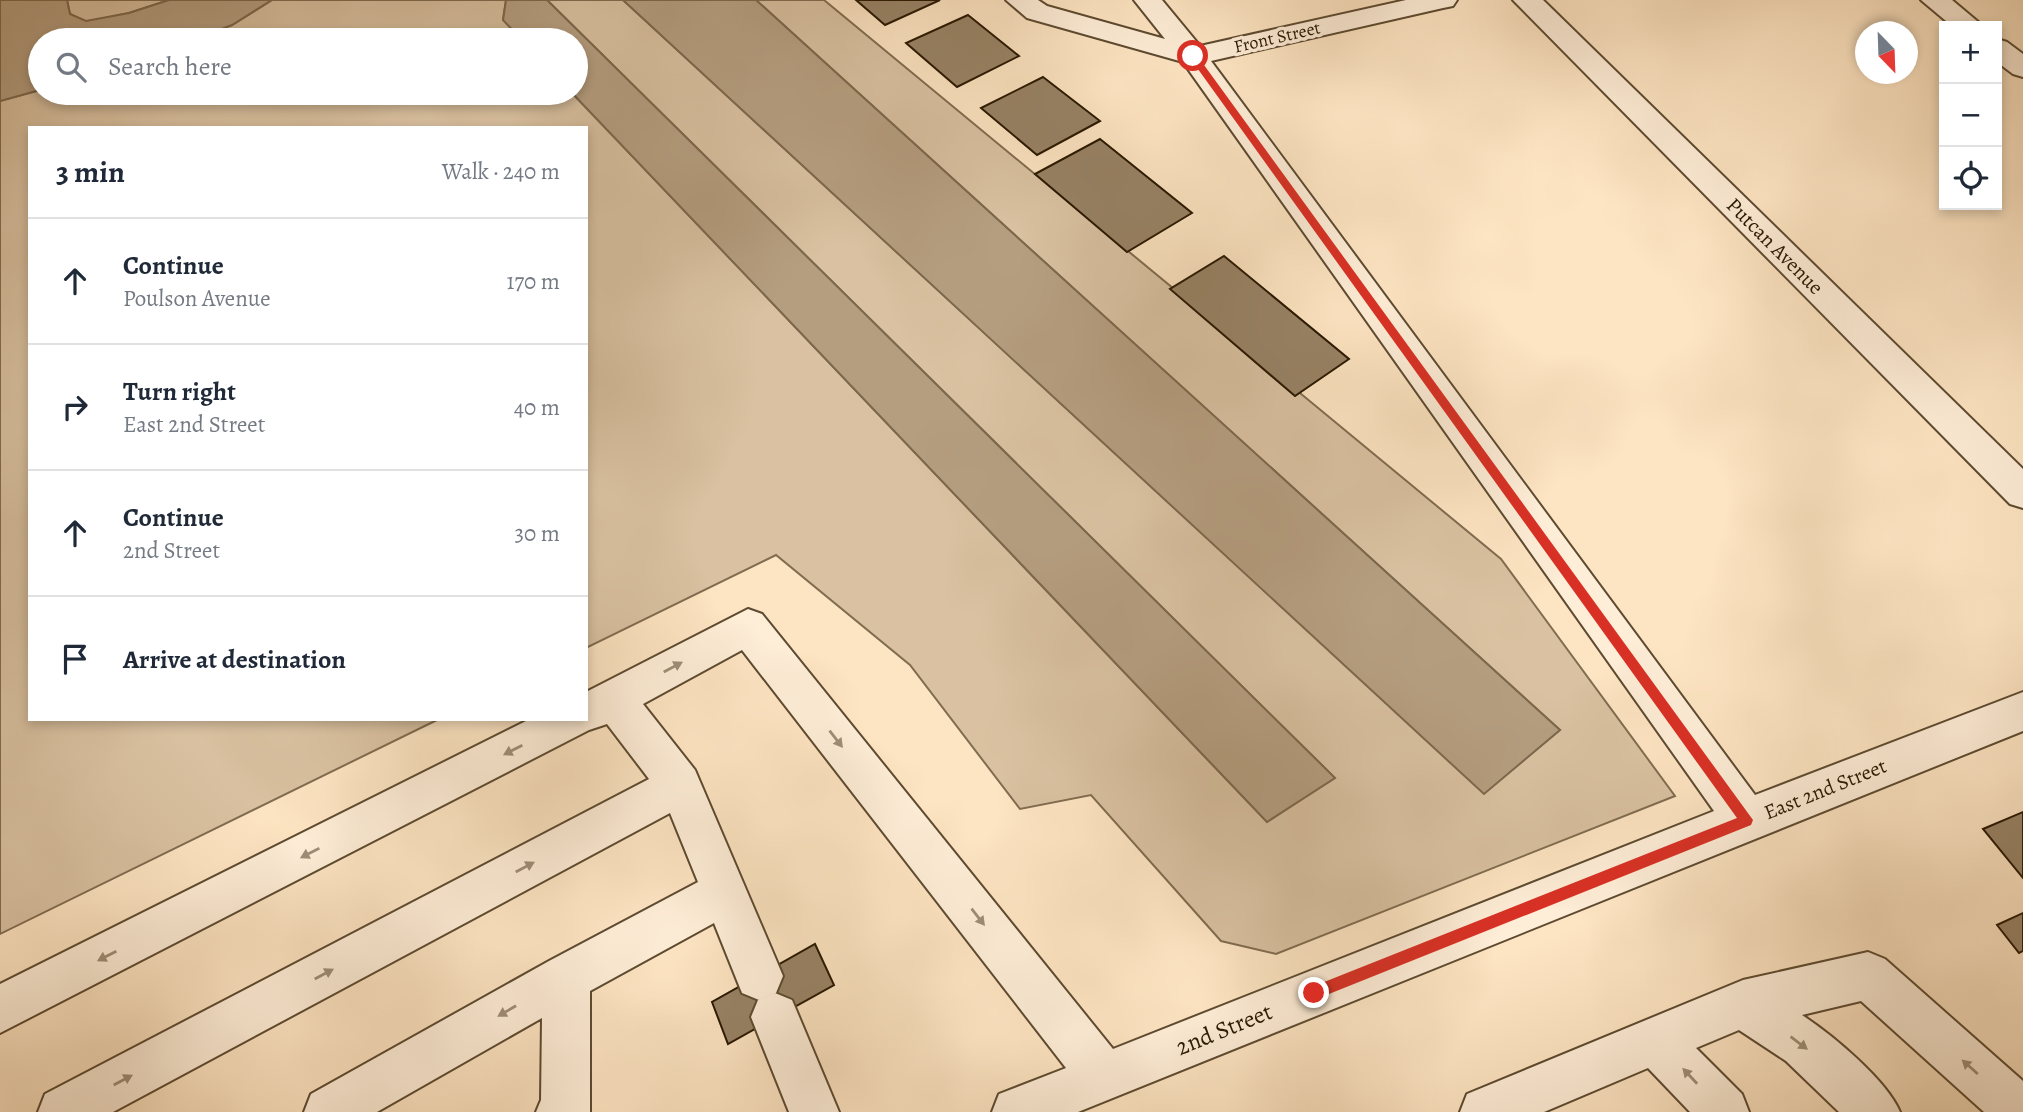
<!DOCTYPE html>
<html lang="en">
<head>
<meta charset="utf-8">
<style>
	:root { --surface:#fff; --page:#f2f2f3; --text:#1f2937; --muted:#747a83; --line:#e0e1e3 }
	body { margin:0; font-family:Alegreya,serif; background:var(--page); color:var(--text) }
	.controls { position:absolute; right:21px; top:21px; display:grid; overflow:hidden; border-radius:0px; box-shadow:0 4px 10px #0003 }
	.controls button { width:63px; height:63px; display:grid; place-items:center; padding:0; border:0; border-bottom:2px solid var(--line); background:var(--surface); color:var(--text); font:35px sans-serif }
	.compass { position:absolute; left:1855px; top:21px; width:63px; height:63px; border-radius:50%; background:var(--surface); box-shadow:0 4px 10px #0003; rotate:157deg }
	.stop { position:absolute; width:21px; height:21px; margin:-16px; border:5px solid #d93025; border-radius:50%; background:#fff }
	.stop.end { background:#d93025; border-color:#fff; box-shadow:0 2px 7px #0008 }
	.list { margin:0; padding:0; list-style:none }
	h2 { display:flex; justify-content:space-between; align-items:center; height:91px; margin:0; padding:0 28px; font-size:30px }
	h2 small { font-size:23px; font-weight:400; color:var(--muted) }
	.list li { display:grid; grid-template-columns:46px 1fr auto; gap:21px; align-items:center; box-sizing:border-box; height:126px; padding:0 28px; border-top:2px solid var(--line) }
	.list b { display:block; font-size:26px; white-space:nowrap }
	.list p { margin:0; font-size:23px; white-space:nowrap; color:var(--muted) }
	.list em { font-size:23px; font-style:normal; color:var(--muted) }
	.icon { flex:none; width:38px; height:38px; fill:none; stroke:currentColor; stroke-width:2; stroke-linecap:round; stroke-linejoin:round }
	.map { position:relative; flex:none; width:2023px; height:1112px; overflow:hidden }
	.search { position:absolute; background:var(--surface); box-shadow:0 4px 10px #0003; left:28px; top:28px; width:560px; height:77px; display:flex; align-items:center; gap:18px; box-sizing:border-box; padding:0 24px; border-radius:38px; color:var(--muted); font-size:26px }
	.panel { position:absolute; background:var(--surface); box-shadow:0 4px 10px #0003; left:28px; top:126px; width:560px; height:595px; border-radius:0px }
	.map>svg:first-child { display:block }
	.green { fill:#d9c1a1; stroke:#806c50; stroke-width:2 }
	.water { fill:#b59e80; stroke:#7d684d; stroke-width:2 }
	.building { fill:#978265; stroke:#281700; stroke-width:2 }
	.lines { fill:none; stroke-linecap:round; stroke-linejoin:round }
	.minor-casing { stroke:#5d4a30; stroke-width:4 }
	.minor { fill:#feedd7; fill-rule:evenodd }
	.oneway { fill:#9e8d76 }
	.route { fill:#d93025 }
	.labels { text-anchor:middle; dominant-baseline:central; stroke-width:7; stroke-linejoin:round; paint-order:stroke }
	.far-street-label { font-size:18px; fill:#281700; stroke:#feedd7 }
	.street-label { font-size:21px; fill:#281700; stroke:#feedd7 }
	.near-street-label { font-size:24px; fill:#281700; stroke:#feedd7 }
</style>
</head>
<body>
<div class="map">
<svg width="2023" height="1112" viewBox="0 0 2023 1112">
	<rect width="100%" height="100%" fill="#fde4c2"/>
	<filter id="stains"><feTurbulence type="fractalNoise" baseFrequency=".00286" numOctaves="4"/><feColorMatrix values="0 0 0 0 .2 0 0 0 0 .09 0 0 0 0 .02 0 0 0 .5 -.17"/></filter>
	<radialGradient id="worn" r=".72"><stop offset=".6" stop-color="#630" stop-opacity="0"/><stop offset="1" stop-color="#630" stop-opacity=".3"/></radialGradient>
	<g class="green">
		<polygon points="67,0 169,0 129,13 86,22 70,14"/>
		<polygon points="272,0 506,0 503,20 522,40 192,40 232,25"/>
		<polygon points="547,0 623,0 1484,793 1560,730 756,0 824,0 1501,559 1675,796 1276,954 1221,941 1091,795 1020,809 910,665 776,555 586,648 586,128 30,128 30,719 439,719 0,934 0,101 40,90 40,93 572,93 1267,822 1334,777"/>
	</g>
	<g class="water">
		<polygon points="0,0 67,0 70,14 86,21 129,13 169,0 272,0 232,25 192,40 40,40 40,90 0,101"/>
		<polygon points="506,0 547,0 1335,778 1267,822 572,93 576,93 576,40 522,40 503,20"/>
		<polygon points="623,0 756,0 1560,730 1484,794"/>
	</g>
	<g class="building">
		<polygon points="856,0 940,0 885,25"/>
		<polygon points="968,15 1019,56 957,87 906,43"/>
		<polygon points="1043,77 1100,121 1037,155 981,108"/>
		<polygon points="1100,139 1192,213 1127,252 1035,174"/>
		<polygon points="1224,256 1349,359 1295,396 1170,289"/>
		<polygon points="2023,812 2023,878 1983,829"/>
		<polygon points="2023,913 2023,951 2019,953 1997,925"/>
		<polygon points="815,944 834,985 728,1044 712,1002"/>
	</g>
	<g class="lines">
		<g class="minor-casing">
			<g id="minor">
				<polygon points="1006,0 1038,0 1047,6 1165,39 1134,0 1162,0 1200,46 1406,0 1457,0 1453,6 1443,8 1211,61 1755,795 2023,692 2023,731 1078,1112 992,1112 999,1094 1066,1068 742,650 643,704 695,770 783,976 776,993 759,1000 742,993 714,923 590,991 590,1112 536,1112 541,1100 542,1018 377,1112 304,1112 311,1094 549,961 698,882 670,813 113,1112 38,1112 45,1094 649,779 607,724 589,730 0,1033 0,984 530,719 586,719 586,692 748,609 762,614 1113,1049 1714,811 1183,62 1027,18"/>
				<polygon points="1513,0 1543,0 2023,469 2023,508 2010,504"/>
				<polygon points="1921,0 1952,0 1983,26 1952,26"/>
				<polygon points="1997,39 2007,42 2023,54 2023,77 2013,74 1997,62"/>
				<path d="M1868 952 1885 959 2023 1081V1112H1984L1861 1001 1802 1015C1831 1034 1887 1080 1900 1112H1839L1786 1061 1739 1030 1696 1048 1742 1094 1749 1112H1690L1648 1068 1544 1112H1460L1467 1094 1743 980Z"/>
				<polygon points="775,993 792,1000 839,1112 789,1112 751,1017 758,1000"/>
			</g>
		</g>
		<use href="#minor" class="minor"/>
	</g>
	<defs><path id="oneway-solid" d="M-6-.8H1V-3.2L6.5 0L1 3.2V.8H-6Z" transform="scale(1.75)"/></defs>
	<g class="oneway">
		<use href="#oneway-solid" transform="translate(673 667) rotate(-28)"/>
		<use href="#oneway-solid" transform="translate(836 739) rotate(52)"/>
		<use href="#oneway-solid" transform="translate(513 750) rotate(153)"/>
		<use href="#oneway-solid" transform="translate(310 853) rotate(153)"/>
		<use href="#oneway-solid" transform="translate(525 867) rotate(-28)"/>
		<use href="#oneway-solid" transform="translate(978 917) rotate(52)"/>
		<use href="#oneway-solid" transform="translate(107 956) rotate(153)"/>
		<use href="#oneway-solid" transform="translate(324 974) rotate(-28)"/>
		<use href="#oneway-solid" transform="translate(507 1011) rotate(150)"/>
		<use href="#oneway-solid" transform="translate(1799 1043) rotate(37)"/>
		<use href="#oneway-solid" transform="translate(1970 1067) rotate(-138)"/>
		<use href="#oneway-solid" transform="translate(1690 1076) rotate(-133)"/>
		<use href="#oneway-solid" transform="translate(123 1080) rotate(-28)"/>
	</g>
	<polygon class="route" points="1190,54 1196,54 1753,820 1751,825 1314,1000 1309,998 1309,988 1737,818 1190,58"/>
	<g class="labels">
		<g class="far-street-label">
			<text transform="translate(1277 37) rotate(-13)">Front Street</text>
		</g>
		<g class="street-label">
			<text transform="translate(1775 246) rotate(45)">Putcan Avenue</text>
			<text transform="translate(1825 789) rotate(-22)">East 2nd Street</text>
		</g>
		<g class="near-street-label">
			<text transform="translate(1224 1029) rotate(-22)">2nd Street</text>
		</g>
	</g>
	<rect width="100%" height="100%" filter="url(#stains)"/>
	<rect width="100%" height="100%" fill="url(#worn)"/>
</svg>
<div class="controls">
<button>+</button>
<button>−</button>
<button><svg class="icon" aria-label="locate" viewBox="0 0 24 24"><circle cx="12" cy="12" r="6"/><path d="M12 2v4M12 18v4M2 12h4M18 12h4"/></svg></button>
</div>
<svg class="compass" viewBox="-18 -18 36 36"><path d="M0-13l5 13h-10z" fill="#e53935"/><path d="M0 13l5-13h-10z" fill="#747a83"/></svg>
<div class="stop" style="left:1193px;top:56px"></div>
<div class="stop end" style="left:1314px;top:993px"></div>
<div class="search"><svg class="icon" aria-label="search" viewBox="0 0 24 24"><circle cx="10" cy="10" r="6"/><path d="M15 15l6 6"/></svg>Search here</div>
<section class="panel">
<h2>3 min<small>Walk · 240 m</small></h2>
<ul class="list">
<li><svg class="icon" aria-label="ahead" viewBox="0 0 24 24"><path d="M12 20V5M6 11l6-6 6 6"/></svg><div><b>Continue</b><p>Poulson Avenue</p></div><em>170 m</em></li>
<li><svg class="icon" aria-label="right" viewBox="0 0 24 24"><path d="M7 20v-9h11M14 6l5 5-5 5"/></svg><div><b>Turn right</b><p>East 2nd Street</p></div><em>40 m</em></li>
<li><svg class="icon" aria-label="ahead" viewBox="0 0 24 24"><path d="M12 20V5M6 11l6-6 6 6"/></svg><div><b>Continue</b><p>2nd Street</p></div><em>30 m</em></li>
<li><svg class="icon" aria-label="arrive" viewBox="0 0 24 24"><path d="M6 21V4h12l-3 4 3 4H6"/></svg><div><b>Arrive at destination</b></div></li>
</ul>
</section>
</div>
</body>
</html>
